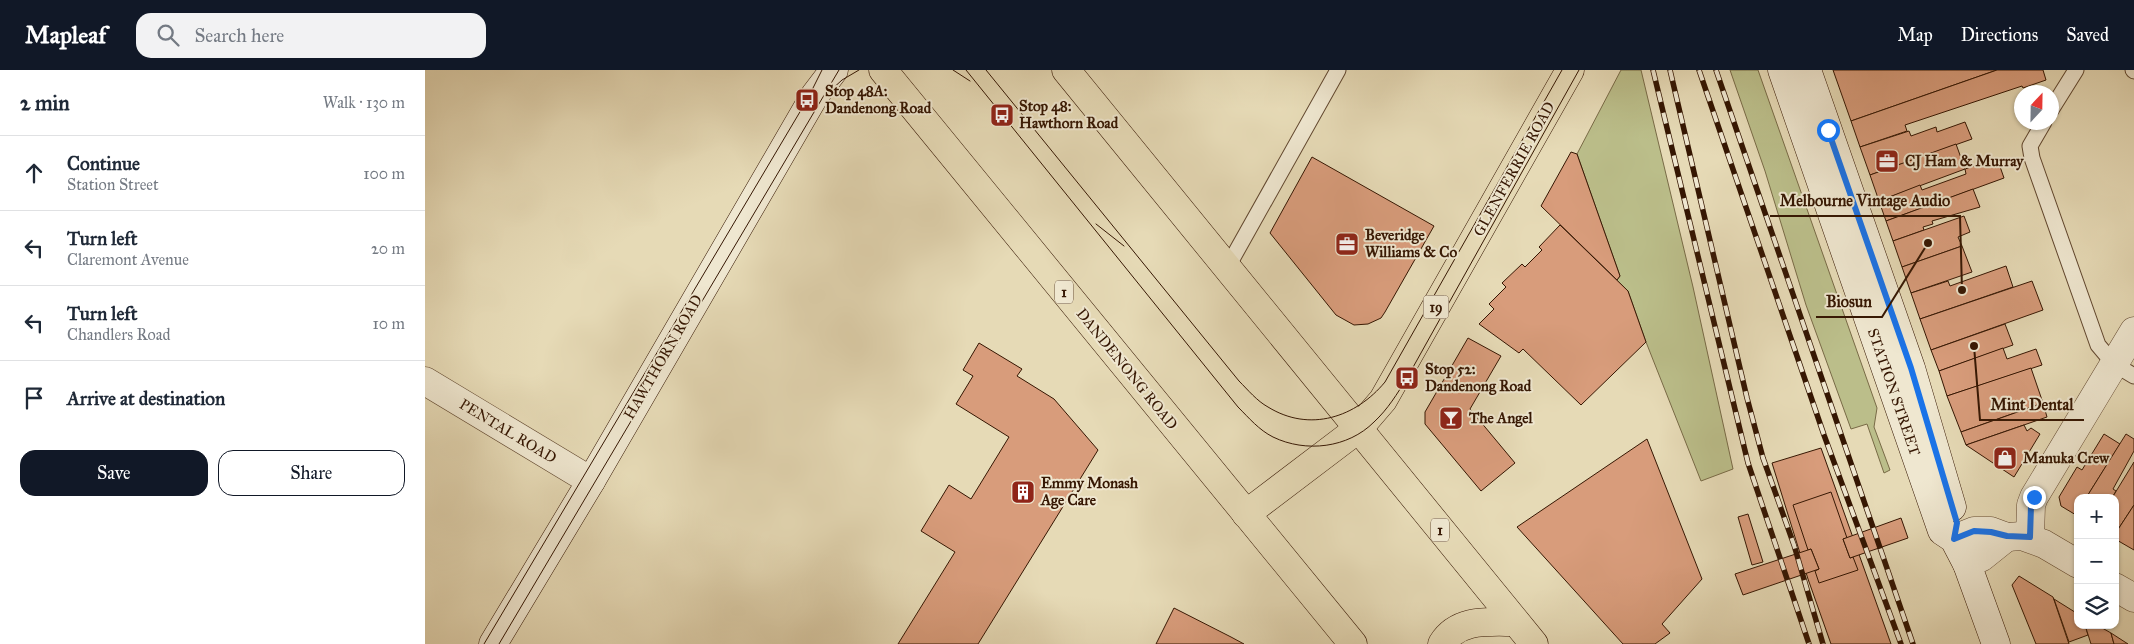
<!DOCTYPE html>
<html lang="en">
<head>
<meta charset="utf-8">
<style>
	:root { --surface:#fff; --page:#f2f2f3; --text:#1f2937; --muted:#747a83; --line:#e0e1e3; --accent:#111827 }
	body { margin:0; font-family:"IM FELL Great Primer",serif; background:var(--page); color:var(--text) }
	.controls { position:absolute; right:15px; bottom:15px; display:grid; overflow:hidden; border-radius:10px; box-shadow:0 1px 4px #0004 }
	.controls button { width:45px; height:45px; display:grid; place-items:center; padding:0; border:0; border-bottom:1px solid var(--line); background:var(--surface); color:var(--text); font:25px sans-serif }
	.compass { position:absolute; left:1589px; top:15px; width:45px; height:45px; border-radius:50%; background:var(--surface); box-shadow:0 1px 4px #0004; rotate:22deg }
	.stop { position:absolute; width:15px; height:15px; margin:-11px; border:4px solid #1a73e8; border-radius:50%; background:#fff }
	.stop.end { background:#1a73e8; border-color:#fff; box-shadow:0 1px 5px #0008 }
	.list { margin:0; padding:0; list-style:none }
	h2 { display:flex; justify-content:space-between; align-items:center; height:65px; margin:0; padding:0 20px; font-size:21px }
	h2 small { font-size:16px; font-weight:400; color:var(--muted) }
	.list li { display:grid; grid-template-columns:32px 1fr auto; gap:15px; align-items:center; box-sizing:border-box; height:75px; padding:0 20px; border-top:1px solid var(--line) }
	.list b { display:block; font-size:19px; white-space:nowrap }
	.list p { margin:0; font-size:16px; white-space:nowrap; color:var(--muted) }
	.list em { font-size:16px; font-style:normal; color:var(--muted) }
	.actions { display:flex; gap:10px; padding:15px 20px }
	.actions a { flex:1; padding:11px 0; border:1px solid var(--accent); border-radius:15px; text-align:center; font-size:18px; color:var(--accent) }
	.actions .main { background:var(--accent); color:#fff }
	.icon { flex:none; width:28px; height:28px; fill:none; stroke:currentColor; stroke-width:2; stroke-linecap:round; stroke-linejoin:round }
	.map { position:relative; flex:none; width:1709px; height:574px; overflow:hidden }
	header { display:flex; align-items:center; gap:30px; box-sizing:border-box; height:70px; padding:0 25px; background:var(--accent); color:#fff }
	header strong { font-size:24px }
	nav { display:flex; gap:28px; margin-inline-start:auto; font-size:18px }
	.search { width:350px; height:45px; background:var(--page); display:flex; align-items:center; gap:12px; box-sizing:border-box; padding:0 18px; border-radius:15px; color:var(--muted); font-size:19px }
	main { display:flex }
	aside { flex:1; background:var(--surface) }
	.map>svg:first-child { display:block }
	.green { fill:#bbbe8a; stroke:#786a46 }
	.building { fill:#d89c7b; stroke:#351602 }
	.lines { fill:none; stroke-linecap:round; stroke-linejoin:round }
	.lane-casing { stroke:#61472f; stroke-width:17 }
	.street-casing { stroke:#61472f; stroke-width:29 }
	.secondary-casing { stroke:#351602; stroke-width:29 }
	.primary-casing { stroke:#351602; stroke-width:29 }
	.highway-casing { stroke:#351602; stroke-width:29 }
	.lane { stroke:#efe7d0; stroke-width:15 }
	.street { stroke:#efe7d0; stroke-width:28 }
	.secondary { stroke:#efe7d0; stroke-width:28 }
	.primary { stroke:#e6dab6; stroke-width:28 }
	.highway { stroke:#e6dab6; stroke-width:28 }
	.tram { stroke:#351602; stroke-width:1 }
	.rail-casing { stroke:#351602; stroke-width:5.5 }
	.rail { stroke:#efe7d0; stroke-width:4; stroke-dasharray:11; stroke-linecap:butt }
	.route { stroke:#1a73e8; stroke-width:6 }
	.labels { text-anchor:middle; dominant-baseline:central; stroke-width:4; stroke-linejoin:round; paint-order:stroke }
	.shield { fill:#efe7d0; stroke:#6d5540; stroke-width:1 }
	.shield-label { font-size:14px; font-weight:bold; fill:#351602 }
	.poi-label { font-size:15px; font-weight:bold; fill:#351602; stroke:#efe7d0; text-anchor:start }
	.street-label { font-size:15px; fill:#351602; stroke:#efe7d0 }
	.leader { fill:none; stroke:#351602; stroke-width:2 }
	.callout-dot { fill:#351602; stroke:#efe7d0; stroke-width:2 }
	.callout-label { font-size:16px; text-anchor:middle; font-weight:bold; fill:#351602; stroke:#efe7d0; stroke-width:4; stroke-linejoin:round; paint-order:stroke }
</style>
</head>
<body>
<header>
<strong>Mapleaf</strong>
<div class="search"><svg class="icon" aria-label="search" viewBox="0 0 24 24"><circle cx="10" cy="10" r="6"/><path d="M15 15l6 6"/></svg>Search here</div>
<nav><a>Map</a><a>Directions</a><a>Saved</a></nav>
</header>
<main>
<aside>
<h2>2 min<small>Walk · 130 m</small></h2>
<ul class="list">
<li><svg class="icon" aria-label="ahead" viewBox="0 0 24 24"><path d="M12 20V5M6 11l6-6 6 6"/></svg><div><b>Continue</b><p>Station Street</p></div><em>100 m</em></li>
<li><svg class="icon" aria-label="left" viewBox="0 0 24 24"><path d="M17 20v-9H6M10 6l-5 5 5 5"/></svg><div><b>Turn left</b><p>Claremont Avenue</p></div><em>20 m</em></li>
<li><svg class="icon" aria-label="left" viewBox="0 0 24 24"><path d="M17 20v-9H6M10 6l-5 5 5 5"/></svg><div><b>Turn left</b><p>Chandlers Road</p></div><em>10 m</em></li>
<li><svg class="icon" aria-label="arrive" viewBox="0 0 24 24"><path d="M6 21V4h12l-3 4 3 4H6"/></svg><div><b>Arrive at destination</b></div></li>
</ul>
<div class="actions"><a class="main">Save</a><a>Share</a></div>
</aside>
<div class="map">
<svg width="1709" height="574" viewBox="0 0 1709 574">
	<rect width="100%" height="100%" fill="#e6dab6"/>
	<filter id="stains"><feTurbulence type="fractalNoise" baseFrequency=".004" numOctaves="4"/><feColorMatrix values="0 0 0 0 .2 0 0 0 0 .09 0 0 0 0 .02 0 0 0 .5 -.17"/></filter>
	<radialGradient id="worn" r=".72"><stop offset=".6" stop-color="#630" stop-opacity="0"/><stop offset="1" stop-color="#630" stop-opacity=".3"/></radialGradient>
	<g class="green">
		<polygon points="1196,0 1216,0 1268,217 1308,399 1276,411 1221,272 1203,221 1192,210 1195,206 1152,84"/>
		<polygon points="1305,0 1333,0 1452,338 1449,357 1465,400 1459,403 1442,354 1426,359 1381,235 1340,101"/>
	</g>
	<g class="building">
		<polygon points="1408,0 1572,0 1426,51"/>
		<polygon points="1572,0 1618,0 1621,10 1598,18 1597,16 1480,55 1482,61 1435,77 1426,51"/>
		<polygon points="1540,52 1547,69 1445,105 1435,77 1484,61 1486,66 1511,57 1512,62"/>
		<polygon points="1531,74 1540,99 1454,131 1445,105"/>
		<polygon points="1146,82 1152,84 1195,206 1192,210 1116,136"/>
		<polygon points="887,87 1009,156 960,242 956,248 943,254 929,255 911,245 845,163"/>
		<polygon points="1572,88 1579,108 1461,151 1454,131 1495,115 1497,120 1541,104 1540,99"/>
		<polygon points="1548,119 1555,137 1507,151 1508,154 1498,157 1499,160 1468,171 1461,151"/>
		<polygon points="1539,146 1545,162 1533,167 1537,176 1477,197 1468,171"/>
		<polygon points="1135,155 1203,221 1221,272 1156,335 1098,279 1094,283 1054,254 1069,239 1064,234 1081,217 1077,213 1097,194 1100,197 1117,180 1114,177"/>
		<polygon points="1537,176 1547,202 1486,223 1477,197"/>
		<polygon points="1581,196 1588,217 1495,249 1486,223 1523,211 1525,216"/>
		<polygon points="1607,211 1618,240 1506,280 1495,249"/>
		<polygon points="1580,254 1588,275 1514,301 1506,280"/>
		<polygon points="1043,268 1076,286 1045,339 1090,393 1056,421 1000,354 1000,342"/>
		<polygon points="554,273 597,299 592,306 629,329 673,380 553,574 473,574 530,482 496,461 524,415 546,429 584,367 531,334 548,306 538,300"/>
		<polygon points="1578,278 1582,289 1611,279 1617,295 1522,326 1514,301"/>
		<polygon points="1606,298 1618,333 1536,362 1522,326"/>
		<polygon points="1618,333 1622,347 1541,375 1536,362"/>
		<polygon points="1599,355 1602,361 1606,358 1615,364 1589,407 1541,375"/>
		<polygon points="1679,364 1695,374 1661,428 1653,428 1653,441 1651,445 1636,436 1634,427 1652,397 1657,400"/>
		<polygon points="1701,364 1709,369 1709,381 1688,419 1691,421 1687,428 1661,428"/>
		<polygon points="1222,369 1277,509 1237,554 1245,563 1230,574 1198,574 1092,457"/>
		<polygon points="1396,378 1466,574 1406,574 1383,509 1347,393"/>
		<polygon points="1709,392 1709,435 1690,464 1690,428 1687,428"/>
		<polygon points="1406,422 1422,468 1418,469 1425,488 1428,487 1433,500 1394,513 1390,501 1394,499 1386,479 1383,480 1368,435"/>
		<polygon points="1709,435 1709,480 1690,469 1690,464"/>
		<polygon points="1323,444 1338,492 1327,495 1313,447"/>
		<polygon points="1476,448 1483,468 1425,488 1418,469"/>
		<polygon points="1386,479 1394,499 1318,525 1310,504"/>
		<polygon points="1594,506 1628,527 1644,574 1611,574 1587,515"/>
		<polygon points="1629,529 1653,544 1653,555 1660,555 1663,565 1644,572"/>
		<polygon points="749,538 806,567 819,574 731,574"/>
		<polygon points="1660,555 1672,555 1686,563 1689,574 1666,574"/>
		<polygon points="1686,563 1703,574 1689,574"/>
	</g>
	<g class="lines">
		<g class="lane-casing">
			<g id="lane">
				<polyline points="1708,0 1709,1"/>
				<polyline points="1626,40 1651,0"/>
				<polyline points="1619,52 1605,76 1607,88 1673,275 1689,294 1709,306"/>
				<polyline points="802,198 913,0"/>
			</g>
		</g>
		<g class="street-casing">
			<g id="street">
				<polyline points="0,311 166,411"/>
				<polyline points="1605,467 1606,435 1609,427 1709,261"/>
				<polyline points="1529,469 1549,461 1566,461 1582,467 1597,466 1619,474 1653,494"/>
				<polyline points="1542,494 1557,487 1582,467"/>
				<polyline points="1690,517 1709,528"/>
			</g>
		</g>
		<g class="secondary-casing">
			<g id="secondary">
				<polyline points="1357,0 1517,461 1529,469 1542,494 1571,574"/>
				<polyline points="1382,0 1486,298 1527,437"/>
				<polyline points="68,574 166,411 390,25 409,0"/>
			</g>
		</g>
		<g class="primary-casing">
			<polyline id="primary" points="821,444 933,359 958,330 1145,0"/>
		</g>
		<g class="highway-casing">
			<g id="highway">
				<polyline points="458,0 928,574"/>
				<polyline points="641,0 1109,574"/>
				<path d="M1017 574C1033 548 1064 552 1090 552"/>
			</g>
		</g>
		<use href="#lane" class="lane"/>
		<use href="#street" class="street"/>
		<use href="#secondary" class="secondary"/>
		<use href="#primary" class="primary"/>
		<use href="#highway" class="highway"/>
		<g class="tram">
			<polyline points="528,0 545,11"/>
			<path d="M541 0 813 337C824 348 834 360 848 367 881 383 923 378 949 352 963 339 972 324 982 308L1154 0"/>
			<path d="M561 0 814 311C823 320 832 331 843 337 885 363 931 347 960 312L1137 0"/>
			<polyline points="405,21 417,10 434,0"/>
			<polyline points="671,154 699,176"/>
			<polyline points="59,574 382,30 397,0"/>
			<polyline points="74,574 414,0"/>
		</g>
		<g class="rail-casing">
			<g id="rail">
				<polyline points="1228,0 1323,393 1384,574"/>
				<polyline points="1245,0 1322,328 1338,388 1369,475 1398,574"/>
				<polyline points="1274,0 1399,365 1476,574"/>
				<polyline points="1291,0 1488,574"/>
			</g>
		</g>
		<use href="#rail" class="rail"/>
	</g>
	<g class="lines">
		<polyline class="route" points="1403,60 1486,298 1532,453 1529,469 1549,461 1566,462 1582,466 1605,467 1606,436 1609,427"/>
	</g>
	<defs>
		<g id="bus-square" transform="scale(1.25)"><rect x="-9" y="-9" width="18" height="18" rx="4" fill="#8f2418" stroke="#efe7d0"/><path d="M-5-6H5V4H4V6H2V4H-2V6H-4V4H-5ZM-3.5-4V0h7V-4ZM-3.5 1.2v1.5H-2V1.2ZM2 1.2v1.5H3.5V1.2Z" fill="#fff"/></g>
		<g id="office-square" transform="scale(1.25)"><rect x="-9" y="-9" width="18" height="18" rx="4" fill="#8f2418" stroke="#efe7d0"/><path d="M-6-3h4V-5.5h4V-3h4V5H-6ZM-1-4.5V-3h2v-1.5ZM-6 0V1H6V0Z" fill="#fff"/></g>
		<g id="bar-square" transform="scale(1.25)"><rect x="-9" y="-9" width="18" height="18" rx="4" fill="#8f2418" stroke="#efe7d0"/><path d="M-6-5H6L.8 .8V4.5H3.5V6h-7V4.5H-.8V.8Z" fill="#fff"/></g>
		<g id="shop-square" transform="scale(1.25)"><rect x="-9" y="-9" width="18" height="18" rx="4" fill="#8f2418" stroke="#efe7d0"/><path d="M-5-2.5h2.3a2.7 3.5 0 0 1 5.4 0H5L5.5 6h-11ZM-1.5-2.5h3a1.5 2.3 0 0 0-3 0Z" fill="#fff"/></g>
		<g id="building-square" transform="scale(1.25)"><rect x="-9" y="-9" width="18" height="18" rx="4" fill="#8f2418" stroke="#efe7d0"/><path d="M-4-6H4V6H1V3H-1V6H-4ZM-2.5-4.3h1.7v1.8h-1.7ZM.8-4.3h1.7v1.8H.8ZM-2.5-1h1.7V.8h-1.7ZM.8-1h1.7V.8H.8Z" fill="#fff"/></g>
	</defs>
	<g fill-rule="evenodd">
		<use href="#bus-square" x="382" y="30"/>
		<use href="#bus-square" x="577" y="45"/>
		<use href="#office-square" x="1462" y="91"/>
		<use href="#office-square" x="922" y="174"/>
		<use href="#bus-square" x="982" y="308"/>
		<use href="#bar-square" x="1026" y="348"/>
		<use href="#shop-square" x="1580" y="388"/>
		<use href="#building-square" x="598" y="422"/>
	</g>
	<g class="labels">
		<g class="shield">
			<rect x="630" y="210.5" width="18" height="23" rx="4"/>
			<rect x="998.5" y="225.5" width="25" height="23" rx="4"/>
			<rect x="1006" y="448.5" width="18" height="23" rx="4"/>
		</g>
		<g class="shield-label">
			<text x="639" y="222">1</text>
			<text x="1011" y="237">19</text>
			<text x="1015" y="460">1</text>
		</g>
		<g class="poi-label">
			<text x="400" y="21">Stop 48A:<tspan x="400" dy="17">Dandenong Road</tspan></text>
			<text x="594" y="36">Stop 48:<tspan x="594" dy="17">Hawthorn Road</tspan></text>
			<text x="1480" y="91">CJ Ham &amp; Murray</text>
			<text x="940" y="165">Beveridge<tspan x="940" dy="17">Williams &amp; Co</tspan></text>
			<text x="1000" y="299">Stop 52:<tspan x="1000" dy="17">Dandenong Road</tspan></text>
			<text x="1044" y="348">The Angel</text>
			<text x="1598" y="388">Manuka Crew</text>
			<text x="616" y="413">Emmy Monash<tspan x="616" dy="17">Age Care</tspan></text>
		</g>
		<g class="street-label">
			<text transform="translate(1089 99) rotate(-61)">GLENFERRIE ROAD</text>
			<text transform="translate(238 287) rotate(-60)">HAWTHORN ROAD</text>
			<text transform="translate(702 299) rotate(51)">DANDENONG ROAD</text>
			<text transform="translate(1469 322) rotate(71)">STATION STREET</text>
			<text transform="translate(83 361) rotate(31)">PENTAL ROAD</text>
		</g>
	</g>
	<path class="leader" d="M1537 220L1535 146H1345M1503 173L1457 247H1391M1549 276L1555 350H1659"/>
	<g class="callout-dot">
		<circle cx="1537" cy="220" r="5"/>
		<circle cx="1503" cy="173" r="5"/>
		<circle cx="1549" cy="276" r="5"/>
	</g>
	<g class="callout-label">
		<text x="1440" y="136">Melbourne Vintage Audio</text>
		<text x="1424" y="237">Biosun</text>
		<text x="1607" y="340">Mint Dental</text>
	</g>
	<rect width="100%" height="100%" filter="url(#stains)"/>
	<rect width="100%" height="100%" fill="url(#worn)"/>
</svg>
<div class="controls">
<button>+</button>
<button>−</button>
<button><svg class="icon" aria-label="layers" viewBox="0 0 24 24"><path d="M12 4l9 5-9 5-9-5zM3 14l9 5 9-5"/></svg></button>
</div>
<svg class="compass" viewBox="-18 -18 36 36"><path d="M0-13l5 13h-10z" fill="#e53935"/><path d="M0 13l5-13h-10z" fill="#747a83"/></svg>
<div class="stop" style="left:1403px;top:60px"></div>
<div class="stop end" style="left:1609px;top:427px"></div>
</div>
</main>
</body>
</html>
